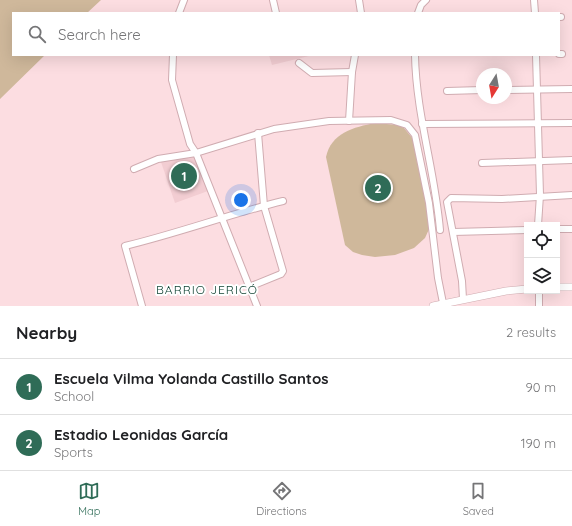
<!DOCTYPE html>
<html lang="en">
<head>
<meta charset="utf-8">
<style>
	:root { --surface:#fff; --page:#f2f2f2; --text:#202124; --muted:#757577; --line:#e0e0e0; --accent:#2f6c57 }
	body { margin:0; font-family:Quicksand,sans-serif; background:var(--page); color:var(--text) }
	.controls { position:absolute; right:12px; bottom:12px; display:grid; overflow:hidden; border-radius:0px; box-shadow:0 4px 16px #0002 }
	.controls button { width:36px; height:36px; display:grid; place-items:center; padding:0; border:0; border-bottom:1px solid var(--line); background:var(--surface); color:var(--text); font:20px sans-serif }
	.compass { position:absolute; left:476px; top:68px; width:36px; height:36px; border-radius:50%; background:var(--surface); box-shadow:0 4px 16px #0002; rotate:191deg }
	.you { position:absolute; left:241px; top:200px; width:14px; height:14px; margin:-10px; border:3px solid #fff; border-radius:50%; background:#1a73e8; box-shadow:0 0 0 6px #1a73e833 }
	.badge { display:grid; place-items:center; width:26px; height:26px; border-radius:50%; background:var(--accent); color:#fff; font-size:13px; font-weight:700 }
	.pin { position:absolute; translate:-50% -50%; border:2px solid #fff; box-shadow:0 1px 4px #0006 }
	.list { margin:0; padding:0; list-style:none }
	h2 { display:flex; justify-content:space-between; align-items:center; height:52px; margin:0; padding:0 16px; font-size:17px }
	h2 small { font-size:13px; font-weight:400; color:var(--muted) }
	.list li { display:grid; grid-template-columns:26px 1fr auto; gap:12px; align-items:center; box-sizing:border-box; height:56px; padding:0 16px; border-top:1px solid var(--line) }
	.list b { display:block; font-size:15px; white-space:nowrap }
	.list p { margin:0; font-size:13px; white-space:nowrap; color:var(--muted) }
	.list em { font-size:13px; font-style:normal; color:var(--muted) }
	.icon { flex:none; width:22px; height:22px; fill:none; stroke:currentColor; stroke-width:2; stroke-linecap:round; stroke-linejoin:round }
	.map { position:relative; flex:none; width:572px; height:306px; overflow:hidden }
	.search { position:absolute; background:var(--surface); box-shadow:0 4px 16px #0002; left:12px; right:12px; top:12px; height:44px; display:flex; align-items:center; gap:10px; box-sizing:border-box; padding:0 14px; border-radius:0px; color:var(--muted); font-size:15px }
	.sheet { height:164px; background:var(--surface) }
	nav { display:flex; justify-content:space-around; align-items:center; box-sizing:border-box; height:56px; border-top:1px solid var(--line); background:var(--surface); font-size:11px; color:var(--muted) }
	nav a { display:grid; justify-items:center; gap:2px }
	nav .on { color:var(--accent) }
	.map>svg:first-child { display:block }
	.built { fill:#f2cdd2 }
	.green { fill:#cfb89b }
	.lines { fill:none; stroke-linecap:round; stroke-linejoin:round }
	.minor-casing { stroke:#d0acb1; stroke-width:8 }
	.major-casing { stroke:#d0acb1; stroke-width:8 }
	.minor { stroke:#fff; stroke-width:6 }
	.major { stroke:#fff; stroke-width:7 }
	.labels { text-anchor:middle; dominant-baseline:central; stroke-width:4; stroke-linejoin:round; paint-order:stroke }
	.neighbourhood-label { font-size:12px; letter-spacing:1px; fill:#0b3f2f; stroke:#fff }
</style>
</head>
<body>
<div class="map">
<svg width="572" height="306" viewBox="0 0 572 306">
	<rect width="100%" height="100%" fill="#fcdde1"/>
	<g class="built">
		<polygon points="269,55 313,55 272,65"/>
		<polygon points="195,156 208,191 175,203 161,162"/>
	</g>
	<g class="green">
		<polygon points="0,0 101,0 87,13 13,13 13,55 45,55 0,99"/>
		<path d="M375 123 398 125 404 128 413 139 430 219V227L425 238 414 248 395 255 375 257 362 255 353 252 345 245 326 157C331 133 354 127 375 123Z"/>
	</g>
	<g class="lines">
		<g class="minor-casing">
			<g id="minor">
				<polyline points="273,0 276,13"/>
				<polyline points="359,0 361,13"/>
				<polyline points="534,0 535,13"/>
				<polyline points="179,13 184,0"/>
				<polyline points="418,13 421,5 426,0"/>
				<polyline points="559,17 561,17"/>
				<polyline points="559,54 562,54"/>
				<polyline points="173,55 172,80 190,144 196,153 257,306"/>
				<path d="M415 55C416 114 435 171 440 230"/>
				<polyline points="536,55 540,195 538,225"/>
				<polyline points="299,63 312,73 352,72"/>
				<polyline points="506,90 572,89"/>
				<polyline points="447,91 482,90"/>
				<polyline points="349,121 352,72 355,55"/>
				<polyline points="422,124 572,123"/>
				<polyline points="482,163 572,160"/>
				<polyline points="134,169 158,159 196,153 274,129 329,121 391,120 407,125 415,135 429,203 438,278 443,303"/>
				<polyline points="557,229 572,229"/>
				<polyline points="453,232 527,230"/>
				<polyline points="249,287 281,274 283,271 264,206 258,133"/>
				<polyline points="539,291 539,306"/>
				<polyline points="463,299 462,281 447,202 451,198 502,199 572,195"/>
				<path d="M142 306 125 246C179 233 230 214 283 201"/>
			</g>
		</g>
		<g class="major-casing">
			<g id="major">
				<polyline points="557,287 572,287"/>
				<polyline points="433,306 506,291 527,289"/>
			</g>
		</g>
		<use href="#minor" class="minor"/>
		<use href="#major" class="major"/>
	</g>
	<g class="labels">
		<g class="neighbourhood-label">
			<text x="207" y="289">BARRIO JERICÓ</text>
		</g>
	</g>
</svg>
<div class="controls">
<button><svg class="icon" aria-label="locate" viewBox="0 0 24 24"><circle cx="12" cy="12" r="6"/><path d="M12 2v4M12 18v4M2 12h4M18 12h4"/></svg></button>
<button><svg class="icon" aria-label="layers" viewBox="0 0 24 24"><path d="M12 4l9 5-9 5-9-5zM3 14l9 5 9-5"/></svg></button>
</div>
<svg class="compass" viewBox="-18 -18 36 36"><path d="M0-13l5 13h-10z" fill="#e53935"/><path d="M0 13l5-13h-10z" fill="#757577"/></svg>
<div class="you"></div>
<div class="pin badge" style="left:184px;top:176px">1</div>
<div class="pin badge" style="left:378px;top:188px">2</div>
<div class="search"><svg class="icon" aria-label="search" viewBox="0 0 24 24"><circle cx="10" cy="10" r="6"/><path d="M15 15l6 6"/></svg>Search here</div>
</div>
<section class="sheet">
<h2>Nearby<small>2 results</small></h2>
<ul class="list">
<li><span class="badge">1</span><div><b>Escuela Vilma Yolanda Castillo Santos</b><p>School</p></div><em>90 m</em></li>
<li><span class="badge">2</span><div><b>Estadio Leonidas García</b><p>Sports</p></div><em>190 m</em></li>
</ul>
</section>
<nav>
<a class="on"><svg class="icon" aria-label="map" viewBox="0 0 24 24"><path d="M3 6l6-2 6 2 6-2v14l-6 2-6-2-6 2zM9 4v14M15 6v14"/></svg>Map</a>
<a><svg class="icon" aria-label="directions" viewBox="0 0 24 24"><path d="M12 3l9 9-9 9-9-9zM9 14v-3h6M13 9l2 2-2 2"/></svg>Directions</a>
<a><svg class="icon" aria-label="saved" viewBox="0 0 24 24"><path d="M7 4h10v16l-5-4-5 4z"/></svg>Saved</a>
</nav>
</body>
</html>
